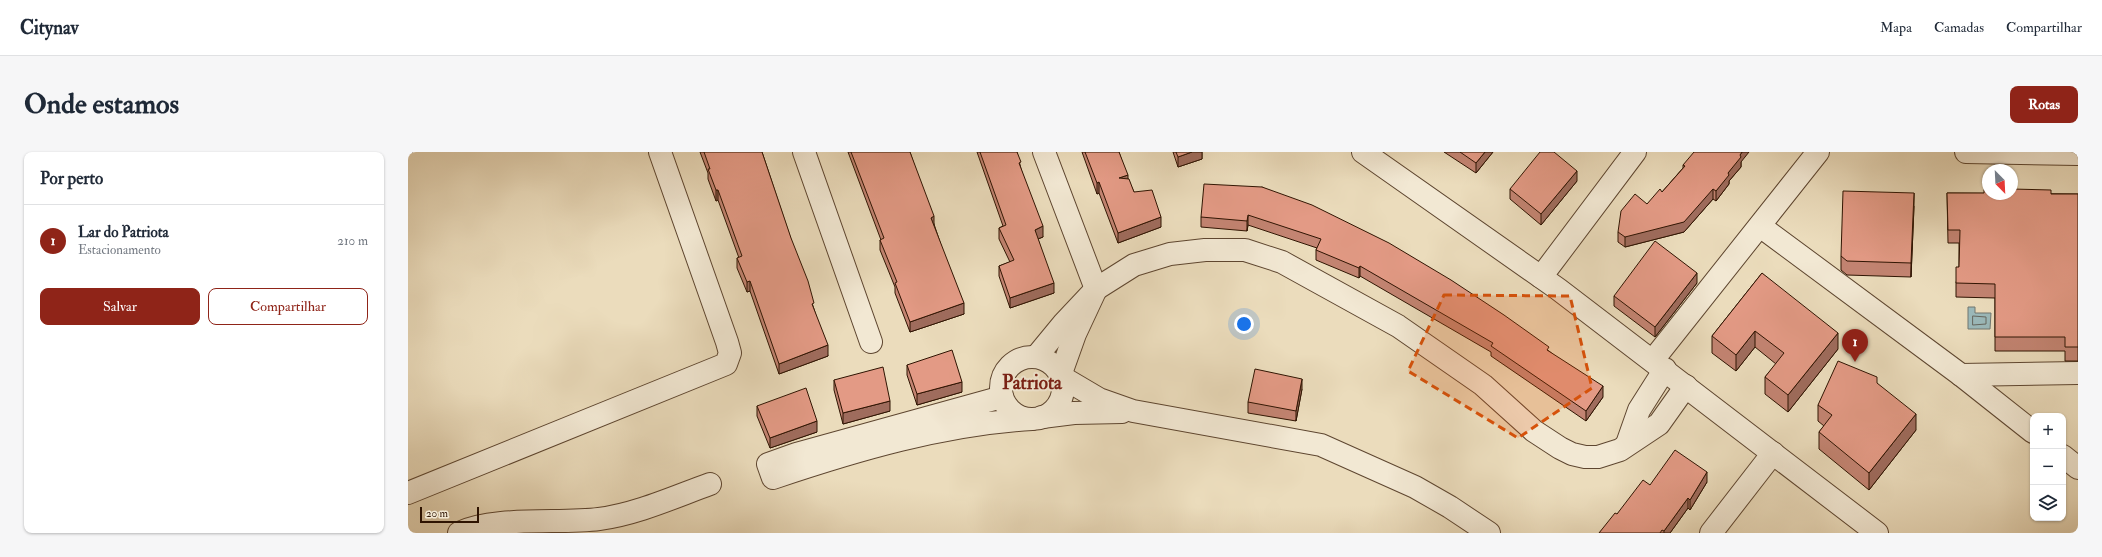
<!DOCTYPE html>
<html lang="pt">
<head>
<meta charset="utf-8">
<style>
	:root { --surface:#fff; --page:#f6f6f7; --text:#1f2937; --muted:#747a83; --line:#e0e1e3; --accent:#8f2418 }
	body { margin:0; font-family:"IM FELL Double Pica",serif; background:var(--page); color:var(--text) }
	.controls { position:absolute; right:12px; bottom:12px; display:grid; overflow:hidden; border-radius:8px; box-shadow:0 1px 3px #0004 }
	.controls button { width:36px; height:36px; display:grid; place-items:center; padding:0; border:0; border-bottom:1px solid var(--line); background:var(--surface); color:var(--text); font:20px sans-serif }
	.compass { position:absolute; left:1574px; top:12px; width:36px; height:36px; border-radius:50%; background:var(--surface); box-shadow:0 1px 3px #0004; rotate:156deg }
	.scale { position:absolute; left:12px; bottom:10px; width:59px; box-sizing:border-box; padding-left:4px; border:2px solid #2f1402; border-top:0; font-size:11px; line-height:14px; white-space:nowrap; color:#2f1402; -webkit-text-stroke:3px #f2e8d3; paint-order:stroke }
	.you { position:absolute; left:836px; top:172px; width:14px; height:14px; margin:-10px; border:3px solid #fff; border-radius:50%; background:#1a73e8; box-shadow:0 0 0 6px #1a73e833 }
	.badge { display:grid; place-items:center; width:26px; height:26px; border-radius:50%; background:var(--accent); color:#fff; font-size:13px; font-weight:700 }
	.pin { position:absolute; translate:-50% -33px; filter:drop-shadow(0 1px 2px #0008) }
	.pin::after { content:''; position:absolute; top:21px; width:14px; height:12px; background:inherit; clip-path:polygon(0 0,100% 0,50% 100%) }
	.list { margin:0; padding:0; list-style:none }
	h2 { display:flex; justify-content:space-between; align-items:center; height:52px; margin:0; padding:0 16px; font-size:17px }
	h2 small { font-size:13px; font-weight:400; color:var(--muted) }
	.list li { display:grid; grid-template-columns:26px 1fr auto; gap:12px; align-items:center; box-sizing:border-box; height:72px; padding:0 16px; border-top:1px solid var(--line) }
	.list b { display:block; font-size:15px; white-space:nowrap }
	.list p { margin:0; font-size:13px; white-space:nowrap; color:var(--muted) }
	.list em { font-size:13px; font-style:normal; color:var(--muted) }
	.actions { display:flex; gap:8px; padding:12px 16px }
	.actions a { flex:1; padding:9px 0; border:1px solid var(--accent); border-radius:8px; text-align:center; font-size:14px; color:var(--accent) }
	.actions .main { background:var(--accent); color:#fff }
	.icon { flex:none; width:22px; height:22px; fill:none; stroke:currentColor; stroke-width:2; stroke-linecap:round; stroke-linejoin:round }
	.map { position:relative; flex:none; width:1670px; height:381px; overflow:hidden; border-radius:8px }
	header { display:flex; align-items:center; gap:24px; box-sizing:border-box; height:56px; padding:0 20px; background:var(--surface); border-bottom:1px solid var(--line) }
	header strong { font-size:19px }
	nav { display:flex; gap:22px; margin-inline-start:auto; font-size:14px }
	.intro { display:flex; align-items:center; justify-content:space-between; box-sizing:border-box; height:96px; padding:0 24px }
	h1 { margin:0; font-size:28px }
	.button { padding:10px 18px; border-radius:8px; background:var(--accent); color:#fff; font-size:14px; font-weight:700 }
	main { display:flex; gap:24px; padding:0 24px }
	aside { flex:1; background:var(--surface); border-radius:8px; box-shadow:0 1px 3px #0004 }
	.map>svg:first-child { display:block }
	.water { fill:#9bb9ba; stroke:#707770 }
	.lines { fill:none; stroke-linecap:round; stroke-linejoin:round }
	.shore { stroke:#65665e; stroke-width:1 }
	.minor-casing { stroke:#5e4630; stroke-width:24 }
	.minor { stroke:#f2e8d3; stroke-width:22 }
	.wall { fill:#c38472; stroke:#2f1402 }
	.shaded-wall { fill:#9f6c5d; stroke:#2f1402 }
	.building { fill:#e39a85; stroke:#2f1402 }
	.marked { fill:#d6520b; fill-opacity:0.2; stroke:#d6520b; stroke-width:3; stroke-dasharray:8 5; stroke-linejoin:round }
	.labels { text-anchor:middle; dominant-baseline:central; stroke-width:4; stroke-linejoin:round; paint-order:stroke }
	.district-label { font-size:19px; font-weight:bold; fill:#7a1f14; stroke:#f2e8d3 }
</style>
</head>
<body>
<header>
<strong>Citynav</strong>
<nav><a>Mapa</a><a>Camadas</a><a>Compartilhar</a></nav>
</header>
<div class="intro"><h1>Onde estamos</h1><a class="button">Rotas</a></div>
<main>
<aside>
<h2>Por perto<small></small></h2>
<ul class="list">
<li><span class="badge">1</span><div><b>Lar do Patriota</b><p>Estacionamento</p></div><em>210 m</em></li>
</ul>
<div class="actions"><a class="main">Salvar</a><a>Compartilhar</a></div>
</aside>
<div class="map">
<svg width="1670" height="381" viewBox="0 0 1670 381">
	<rect width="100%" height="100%" fill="#ebdcbc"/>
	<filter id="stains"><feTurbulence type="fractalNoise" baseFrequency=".005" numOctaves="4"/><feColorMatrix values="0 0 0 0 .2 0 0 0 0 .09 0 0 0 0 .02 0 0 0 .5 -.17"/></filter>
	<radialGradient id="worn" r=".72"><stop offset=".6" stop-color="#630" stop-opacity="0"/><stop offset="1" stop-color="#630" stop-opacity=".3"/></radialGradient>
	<polygon class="water" points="1560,155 1567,155 1567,161 1583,161 1582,177 1560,177"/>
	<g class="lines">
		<polygon class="shore" points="1565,164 1578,165 1578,172 1565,173"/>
		<g class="minor-casing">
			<g id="minor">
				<polyline points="396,0 463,190"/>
				<polyline points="636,0 688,137 667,182 652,224"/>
				<polyline points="955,0 1150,137 1469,381"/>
				<polyline points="1558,0 1670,2"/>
				<polyline points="1352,74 1553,223 1625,280"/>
				<polyline points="1133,125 1227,0"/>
				<polyline points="628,205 656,171 688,137 726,113 762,102 797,98 837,98 874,110 990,174 1075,233 1126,279 1152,296 1164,302 1177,305 1190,305 1212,298 1251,272 1278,234"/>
				<circle cx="624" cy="236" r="31"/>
				<polyline points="1245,208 1410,0"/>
				<polyline points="1553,223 1670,221"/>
				<polyline points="652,224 691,247 725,259 913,293 1007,335 1042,355 1081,381"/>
				<path d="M594 245 388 302 360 312 365 326C448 298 536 272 624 267"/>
				<polyline points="634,265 666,261 714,260"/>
				<polyline points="1219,292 1231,258 1257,217"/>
				<polyline points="1655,304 1670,316"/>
				<polyline points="0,341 318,212 322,201 319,190 252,0"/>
				<path d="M51 381C86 364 152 372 191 367 229 362 266 345 302 332"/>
				<polyline points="1303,381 1365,301"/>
			</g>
		</g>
		<use href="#minor" class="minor"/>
	</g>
	<g class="wall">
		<polygon points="292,0 354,0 406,157 420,204 371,222 342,139 339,140 329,116 329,106 331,106 310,48 308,49 300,27 300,21"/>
		<polygon points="440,0 502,0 556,162 502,180 487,141 487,135 472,98 472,88 473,88"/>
		<polygon points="569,0 609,0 613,17 635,85 630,87 646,141 602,156 591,124 591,114 602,110 591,87 591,76 595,74"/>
		<polygon points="674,0 711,0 720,27 726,40 753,75 710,91 691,41 689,42"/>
		<polygon points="765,0 794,0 794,7 770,15"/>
		<polygon points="1036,0 1085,0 1068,21"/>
		<polygon points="1333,10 1333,15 1321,29 1321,32 1308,49 1305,47 1276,80 1217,95 1210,90 1210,80 1239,52 1254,40 1275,16 1275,13"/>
		<polygon points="1169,29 1133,73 1102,47 1102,37"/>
		<polygon points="854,35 1141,199 1195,245 1178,269 1083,204 1083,200 952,124 951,126 908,108 908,98 909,96 840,73 839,79 793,75 793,65"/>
		<polygon points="1539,41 1670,42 1670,209 1657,209 1657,199 1587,199 1587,146 1548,145 1548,131 1551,115 1551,91 1540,91"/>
		<polygon points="1506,54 1503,125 1439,123 1433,118 1433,104"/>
		<polygon points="1354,121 1430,197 1380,260 1357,242 1357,225 1368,212 1347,195 1328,219 1304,201 1304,184"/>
		<polygon points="1289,131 1247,185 1206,154 1206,144"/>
		<polygon points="499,213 554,240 509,253 499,223"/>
		<polygon points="426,228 482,259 435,272 426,238"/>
		<polygon points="1469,231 1508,278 1461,338 1411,297 1411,280 1416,274 1410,269 1410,253"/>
		<polygon points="894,237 888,269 840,261 840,250"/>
		<polygon points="349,254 409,280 362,296 349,264"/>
		<polygon points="1299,330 1282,358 1280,356 1262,381 1191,381 1209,362 1242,333"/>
	</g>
	<g class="shaded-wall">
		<polygon points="0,0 5,0 0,2"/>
		<polygon points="784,0 794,0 794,7 770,15 770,5"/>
		<polygon points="1077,0 1085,0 1068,21 1068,11"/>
		<polygon points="1334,0 1341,0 1333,10 1333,15 1321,29 1321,32 1308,49 1308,39"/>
		<polygon points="1169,19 1169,29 1133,73 1133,62"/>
		<polygon points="720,23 720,33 711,26"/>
		<polygon points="691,30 691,41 689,42 689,31"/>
		<polygon points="1305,37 1305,47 1276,80 1217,95 1217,85"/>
		<polygon points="308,38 310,38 310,48 308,49"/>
		<polygon points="1506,41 1506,54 1503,125 1503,111"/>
		<polygon points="840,63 840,73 839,79 839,69"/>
		<polygon points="526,64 526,75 523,66"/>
		<polygon points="753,65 753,75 710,91 710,81"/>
		<polygon points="635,74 635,85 627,88 627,78"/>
		<polygon points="952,114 952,124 951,126 951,116"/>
		<polygon points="1289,121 1289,131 1247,185 1247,175"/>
		<polygon points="342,129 342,139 339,140 339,130"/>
		<polygon points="646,131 646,141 602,156 602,146"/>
		<polygon points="556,151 556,162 502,180 502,170"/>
		<polygon points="1347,179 1347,195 1328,219 1328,203"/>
		<polygon points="1430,181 1430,197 1380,260 1380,243"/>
		<polygon points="420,193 420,204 371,222 371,212"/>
		<polygon points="894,227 894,237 888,269 888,259"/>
		<polygon points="554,230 554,240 509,253 509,242"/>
		<polygon points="1195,234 1195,245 1178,269 1178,259"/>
		<polygon points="482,249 482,259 435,272 435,261"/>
		<polygon points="1508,262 1508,278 1461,338 1461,321"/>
		<polygon points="409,269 409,280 362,296 362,286"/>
		<polygon points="1299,320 1299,330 1282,358 1282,348"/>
		<polygon points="1280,346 1280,356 1262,381 1256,381 1256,379"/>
	</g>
	<g class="building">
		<polygon points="296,0 354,0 383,86 400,129 406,151 404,152 420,193 371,212 342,129 339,130 329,106 334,104 310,38 308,38 300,17 302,17"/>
		<polygon points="443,0 502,0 526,64 523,66 556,151 502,170 487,131 489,130 472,88 476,86"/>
		<polygon points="572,0 609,0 613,10 611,11 635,74 627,78 646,131 602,146 591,114 606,108 591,76 598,73"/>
		<polygon points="677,0 711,0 720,23 711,26 721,27 726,40 744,38 753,65 710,81 691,30 689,31"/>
		<polygon points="768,0 784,0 770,5"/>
		<polygon points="1052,0 1077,0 1068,11"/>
		<polygon points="1132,0 1146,0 1169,19 1133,62 1102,37"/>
		<polygon points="1286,0 1334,0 1332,3 1333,5 1320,21 1321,23 1308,39 1305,37 1276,70 1217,85 1210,80 1213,59 1227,42 1239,52 1252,37 1254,40 1277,14 1275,13"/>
		<polygon points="796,32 854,35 904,53 981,91 1043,128 1096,163 1141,195 1139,198 1195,234 1178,259 1083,194 1085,191 952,114 951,116 908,98 913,87 840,63 839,69 793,65"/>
		<polygon points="1576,37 1580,37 1580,42 1604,42 1604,37 1643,38 1643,42 1670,42 1670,195 1657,195 1657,185 1587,185 1587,132 1548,131 1548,115 1551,115 1552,78 1540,78 1539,41 1576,41"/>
		<polygon points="1435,39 1506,41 1503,111 1439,109 1433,104"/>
		<polygon points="1247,89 1289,121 1247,175 1206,144"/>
		<polygon points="1354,121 1430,181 1380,243 1357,225 1376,201 1347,179 1328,203 1304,184"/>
		<polygon points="544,198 554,230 509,242 499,213"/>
		<polygon points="1430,209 1469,225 1469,231 1508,262 1461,321 1411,280 1424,263 1410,253"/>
		<polygon points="475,215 482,249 435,261 426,228"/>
		<polygon points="847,217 894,227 888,259 840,250"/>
		<polygon points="398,236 409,269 362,286 349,254"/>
		<polygon points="1267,298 1299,320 1282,348 1280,346 1256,379 1254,378 1252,381 1191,381 1207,361 1209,362 1235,328 1242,333"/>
	</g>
	<path class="marked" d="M1036 143 1162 144 1184 236 1110 286 1000 219Z"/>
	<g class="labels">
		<g class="district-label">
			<text x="624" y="231">Patriota</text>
		</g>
	</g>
	<rect width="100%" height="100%" filter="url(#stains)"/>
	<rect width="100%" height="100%" fill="url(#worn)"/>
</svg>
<div class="controls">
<button>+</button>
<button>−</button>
<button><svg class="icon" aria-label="layers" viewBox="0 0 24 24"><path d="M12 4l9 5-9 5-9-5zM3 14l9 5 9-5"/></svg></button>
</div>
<svg class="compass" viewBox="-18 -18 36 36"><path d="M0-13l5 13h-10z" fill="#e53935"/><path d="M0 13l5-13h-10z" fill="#747a83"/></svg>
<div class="scale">20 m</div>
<div class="you"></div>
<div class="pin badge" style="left:1447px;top:210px">1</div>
</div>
</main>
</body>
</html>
